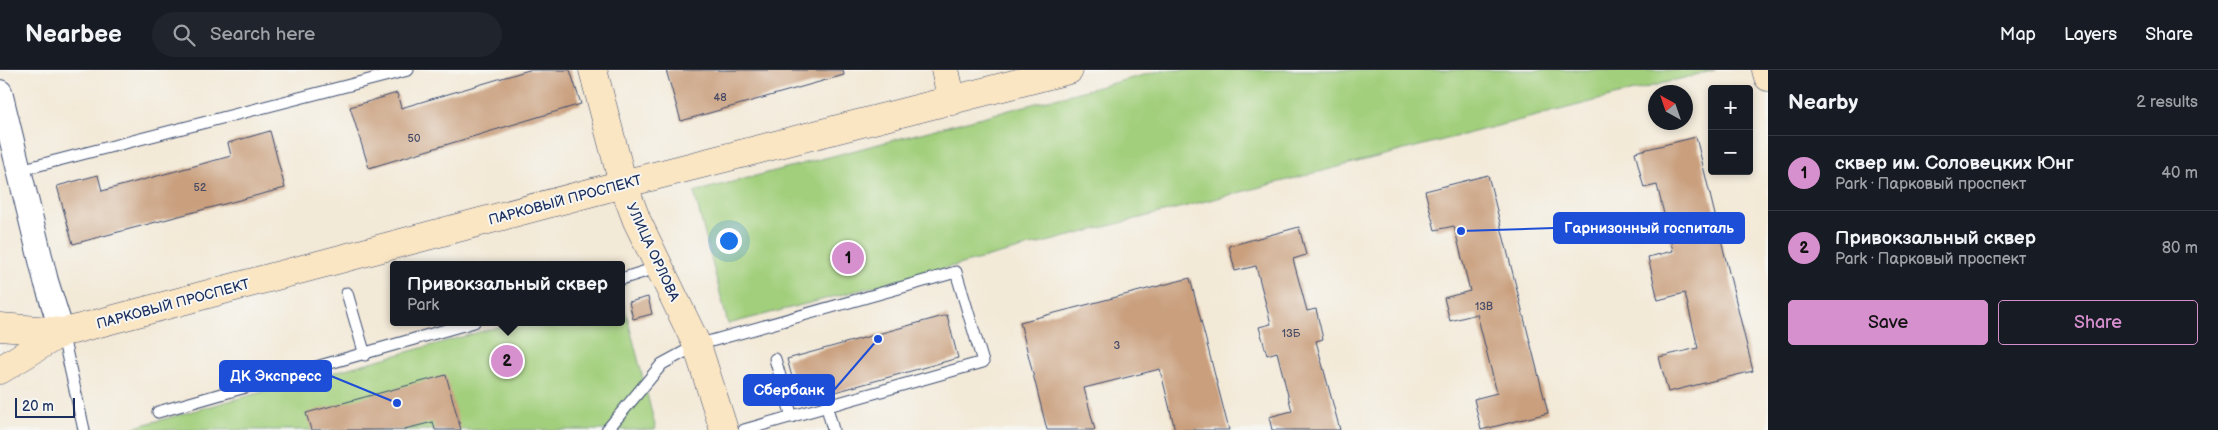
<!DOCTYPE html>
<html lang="en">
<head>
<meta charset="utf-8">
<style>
	:root { --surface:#171b24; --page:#20242c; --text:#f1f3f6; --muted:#9ea1a6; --line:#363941; --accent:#d690ce }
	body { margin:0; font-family:"Balsamiq Sans",sans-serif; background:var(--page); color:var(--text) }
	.controls { position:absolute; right:15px; top:15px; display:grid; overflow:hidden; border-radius:5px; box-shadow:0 2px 8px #0003 }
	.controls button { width:45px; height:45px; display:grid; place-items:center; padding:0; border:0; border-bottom:1px solid var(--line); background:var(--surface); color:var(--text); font:25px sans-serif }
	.compass { position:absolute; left:1648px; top:15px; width:45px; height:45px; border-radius:50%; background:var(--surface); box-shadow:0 2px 8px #0003; rotate:320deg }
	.scale { position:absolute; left:15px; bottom:12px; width:60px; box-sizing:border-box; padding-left:5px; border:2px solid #1b2f5e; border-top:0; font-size:14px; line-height:18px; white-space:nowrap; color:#1b2f5e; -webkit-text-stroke:4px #f6f6f2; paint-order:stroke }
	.you { position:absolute; left:728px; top:170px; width:18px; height:18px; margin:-12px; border:4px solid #fff; border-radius:50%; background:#1a73e8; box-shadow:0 0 0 8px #1a73e833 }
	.badge { display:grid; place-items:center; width:32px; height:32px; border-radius:50%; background:var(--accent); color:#111; font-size:16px; font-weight:700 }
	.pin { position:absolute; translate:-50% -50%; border:2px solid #fff; box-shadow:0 1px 5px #0006 }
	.popup { position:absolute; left:390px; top:191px; width:235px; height:65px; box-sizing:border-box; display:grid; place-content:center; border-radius:5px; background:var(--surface); filter:drop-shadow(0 1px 4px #0005); font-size:16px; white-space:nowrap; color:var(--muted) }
	.popup b { font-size:19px; color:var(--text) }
	.popup::after { content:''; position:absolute; left:50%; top:100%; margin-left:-10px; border:10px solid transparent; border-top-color:var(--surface) }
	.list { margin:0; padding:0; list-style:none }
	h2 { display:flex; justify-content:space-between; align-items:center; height:65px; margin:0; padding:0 20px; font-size:21px }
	h2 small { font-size:16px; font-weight:400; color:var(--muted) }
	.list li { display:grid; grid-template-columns:32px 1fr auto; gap:15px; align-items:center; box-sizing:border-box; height:75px; padding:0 20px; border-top:1px solid var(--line) }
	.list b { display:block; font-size:19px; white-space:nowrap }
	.list p { margin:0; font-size:16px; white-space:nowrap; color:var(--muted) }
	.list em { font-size:16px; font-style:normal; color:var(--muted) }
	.actions { display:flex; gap:10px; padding:15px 20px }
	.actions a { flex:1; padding:11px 0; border:1px solid var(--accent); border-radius:5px; text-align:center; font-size:18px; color:var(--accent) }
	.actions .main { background:var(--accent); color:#111 }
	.icon { flex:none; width:28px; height:28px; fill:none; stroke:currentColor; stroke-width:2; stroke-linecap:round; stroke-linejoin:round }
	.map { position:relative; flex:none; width:1768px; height:360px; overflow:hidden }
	header { display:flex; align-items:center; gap:30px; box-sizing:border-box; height:70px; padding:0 25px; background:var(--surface); border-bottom:1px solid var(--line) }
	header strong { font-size:24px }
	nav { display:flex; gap:28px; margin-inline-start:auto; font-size:18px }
	.search { width:350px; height:45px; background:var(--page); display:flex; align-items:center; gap:12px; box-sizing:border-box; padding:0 18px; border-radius:28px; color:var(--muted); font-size:19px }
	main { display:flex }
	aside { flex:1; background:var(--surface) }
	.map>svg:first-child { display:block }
	.green { fill:#a2cf7c; stroke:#5e7f6d }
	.building { fill:#c99f7d }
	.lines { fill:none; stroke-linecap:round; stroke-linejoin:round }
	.lane-casing { stroke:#3b4b70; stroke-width:13 }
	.street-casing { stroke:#3b4b70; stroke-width:26 }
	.secondary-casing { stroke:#3b4b70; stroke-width:29 }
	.lane { stroke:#fff; stroke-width:11 }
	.street { stroke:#fff; stroke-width:24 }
	.secondary { stroke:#fbe6c4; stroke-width:28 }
	.labels { text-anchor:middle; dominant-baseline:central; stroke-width:4; stroke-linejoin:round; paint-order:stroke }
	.number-label { font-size:11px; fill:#464b66 }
	.street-label { font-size:14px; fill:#1b2f5e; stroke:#f6f6f2 }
	.leader { fill:none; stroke:#1d4ed8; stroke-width:2 }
	.callout-dot { fill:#1d4ed8; stroke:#f6f6f2; stroke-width:2 }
	.callout { fill:#1d4ed8; stroke:#1d4ed8; stroke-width:2 }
	.callout-label { font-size:15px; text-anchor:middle; font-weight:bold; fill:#fff }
</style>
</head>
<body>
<header>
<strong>Nearbee</strong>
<div class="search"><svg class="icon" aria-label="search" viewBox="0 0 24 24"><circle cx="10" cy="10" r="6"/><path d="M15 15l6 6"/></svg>Search here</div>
<nav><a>Map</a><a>Layers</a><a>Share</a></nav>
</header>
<main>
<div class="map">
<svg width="1768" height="360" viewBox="0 0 1768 360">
	<rect width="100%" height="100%" fill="#f6f6f2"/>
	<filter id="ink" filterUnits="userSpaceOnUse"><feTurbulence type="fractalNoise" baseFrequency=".02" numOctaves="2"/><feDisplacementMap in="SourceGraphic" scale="10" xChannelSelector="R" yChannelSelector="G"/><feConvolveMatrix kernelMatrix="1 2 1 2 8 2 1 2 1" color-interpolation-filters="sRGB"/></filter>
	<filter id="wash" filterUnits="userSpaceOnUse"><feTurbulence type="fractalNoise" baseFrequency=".0096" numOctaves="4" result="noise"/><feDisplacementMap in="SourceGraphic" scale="20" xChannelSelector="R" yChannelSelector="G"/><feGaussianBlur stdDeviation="1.12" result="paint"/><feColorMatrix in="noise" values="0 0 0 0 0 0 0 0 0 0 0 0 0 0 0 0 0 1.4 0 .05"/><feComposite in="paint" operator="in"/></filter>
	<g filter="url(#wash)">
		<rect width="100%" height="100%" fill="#f3e9d7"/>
		<g class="green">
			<polygon points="1163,0 1715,0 728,254 694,122"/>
			<polygon points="621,223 656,359 653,360 124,360 516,252 621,252"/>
		</g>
		<g id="blocks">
			<g class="building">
				<polygon points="529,0 570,0 581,34 369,98 350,37 397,23 401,38"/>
				<polygon points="666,0 843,0 844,5 681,51"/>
				<polygon points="270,61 285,118 73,174 57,116 98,105 102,121 231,86 228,73"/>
				<polygon points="1696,67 1753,301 1668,322 1659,287 1698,278 1685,223 1658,230 1648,187 1673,181 1657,115 1644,118 1635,82"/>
				<polygon points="1488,105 1548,343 1481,360 1474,329 1497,323 1477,244 1450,251 1444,228 1470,221 1454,156 1435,160 1425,121"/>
				<polygon points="1299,157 1306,185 1293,189 1307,241 1316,239 1323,269 1316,271 1340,360 1272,360 1269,347 1292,341 1277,282 1267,285 1259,257 1271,254 1256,196 1235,201 1229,176"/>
				<polygon points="1190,208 1229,360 1175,360 1160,299 1084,318 1095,360 1047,360 1020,252"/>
				<polygon points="648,227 652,244 633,249 629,232"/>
				<polygon points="947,245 958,288 799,332 787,289"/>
				<polygon points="446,305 461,360 435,360 433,352 401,360 311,360 306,343"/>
			</g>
		</g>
	</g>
	<g filter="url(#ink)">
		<use href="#blocks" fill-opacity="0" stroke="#3b4b70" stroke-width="1"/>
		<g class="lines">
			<g class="lane-casing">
				<g id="lane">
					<polyline points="20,100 408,0"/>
					<polyline points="621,209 659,197"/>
					<polyline points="347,223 365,285"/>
					<polyline points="62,262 84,360"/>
					<polyline points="775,289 792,347"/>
					<polyline points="827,337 833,360"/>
					<polyline points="158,342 474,252"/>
					<polyline points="607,360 662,294 697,275 956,202 983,292 744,360"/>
				</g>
			</g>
			<g class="street-casing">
				<polyline id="street" points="0,22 46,211 62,262"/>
			</g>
			<g class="secondary-casing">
				<g id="secondary">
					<polyline points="593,0 623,114 637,151 697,275 724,360"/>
					<polyline points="945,0 952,31"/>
					<polyline points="1766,0 1768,7"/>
					<polyline points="0,257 62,262 73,260 623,114 1069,0"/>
					<polyline points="0,300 62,262"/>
				</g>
			</g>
			<use href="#lane" class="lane"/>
			<use href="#street" class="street"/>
			<use href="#secondary" class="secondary"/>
		</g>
	</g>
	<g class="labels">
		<g class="number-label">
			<text x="720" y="27">48</text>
			<text x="414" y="68">50</text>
			<text x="200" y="117">52</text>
			<text x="1484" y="236">13В</text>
			<text x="1291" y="263">13Б</text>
			<text x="1117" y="275">3</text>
		</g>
		<g class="street-label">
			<text transform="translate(565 130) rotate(-15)">ПАРКОВЫЙ ПРОСПЕКТ</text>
			<text transform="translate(653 182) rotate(65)">УЛИЦА ОРЛОВА</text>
			<text transform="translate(173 234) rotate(-15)">ПАРКОВЫЙ ПРОСПЕКТ</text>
		</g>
	</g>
	<path class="leader" d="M1461 161L1554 158M397 333L331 306M878 269L834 320"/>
	<g class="callout-dot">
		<circle cx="1461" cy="161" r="5"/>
		<circle cx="397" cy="333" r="5"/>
		<circle cx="878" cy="269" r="5"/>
	</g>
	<g class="callout">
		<rect x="1554" y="143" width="190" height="30" rx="5"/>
		<rect x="220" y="291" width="111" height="30" rx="5"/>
		<rect x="744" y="305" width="90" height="30" rx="5"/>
	</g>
	<g class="callout-label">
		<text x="1649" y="163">Гарнизонный госпиталь</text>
		<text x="276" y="311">ДК Экспресс</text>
		<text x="789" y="325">Сбербанк</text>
	</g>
</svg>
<div class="controls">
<button>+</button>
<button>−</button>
</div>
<svg class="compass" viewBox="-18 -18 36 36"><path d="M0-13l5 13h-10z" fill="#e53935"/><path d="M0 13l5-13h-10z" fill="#9ea1a6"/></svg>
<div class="scale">20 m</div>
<div class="you"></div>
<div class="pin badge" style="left:848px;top:188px">1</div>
<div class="pin badge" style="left:507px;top:291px">2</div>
<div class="popup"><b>Привокзальный сквер</b>Park</div>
</div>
<aside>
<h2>Nearby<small>2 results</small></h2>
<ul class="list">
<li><span class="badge">1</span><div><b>сквер им. Соловецких Юнг</b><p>Park · Парковый проспект</p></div><em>40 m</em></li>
<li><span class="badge">2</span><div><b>Привокзальный сквер</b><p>Park · Парковый проспект</p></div><em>80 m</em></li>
</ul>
<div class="actions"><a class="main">Save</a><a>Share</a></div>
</aside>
</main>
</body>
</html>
